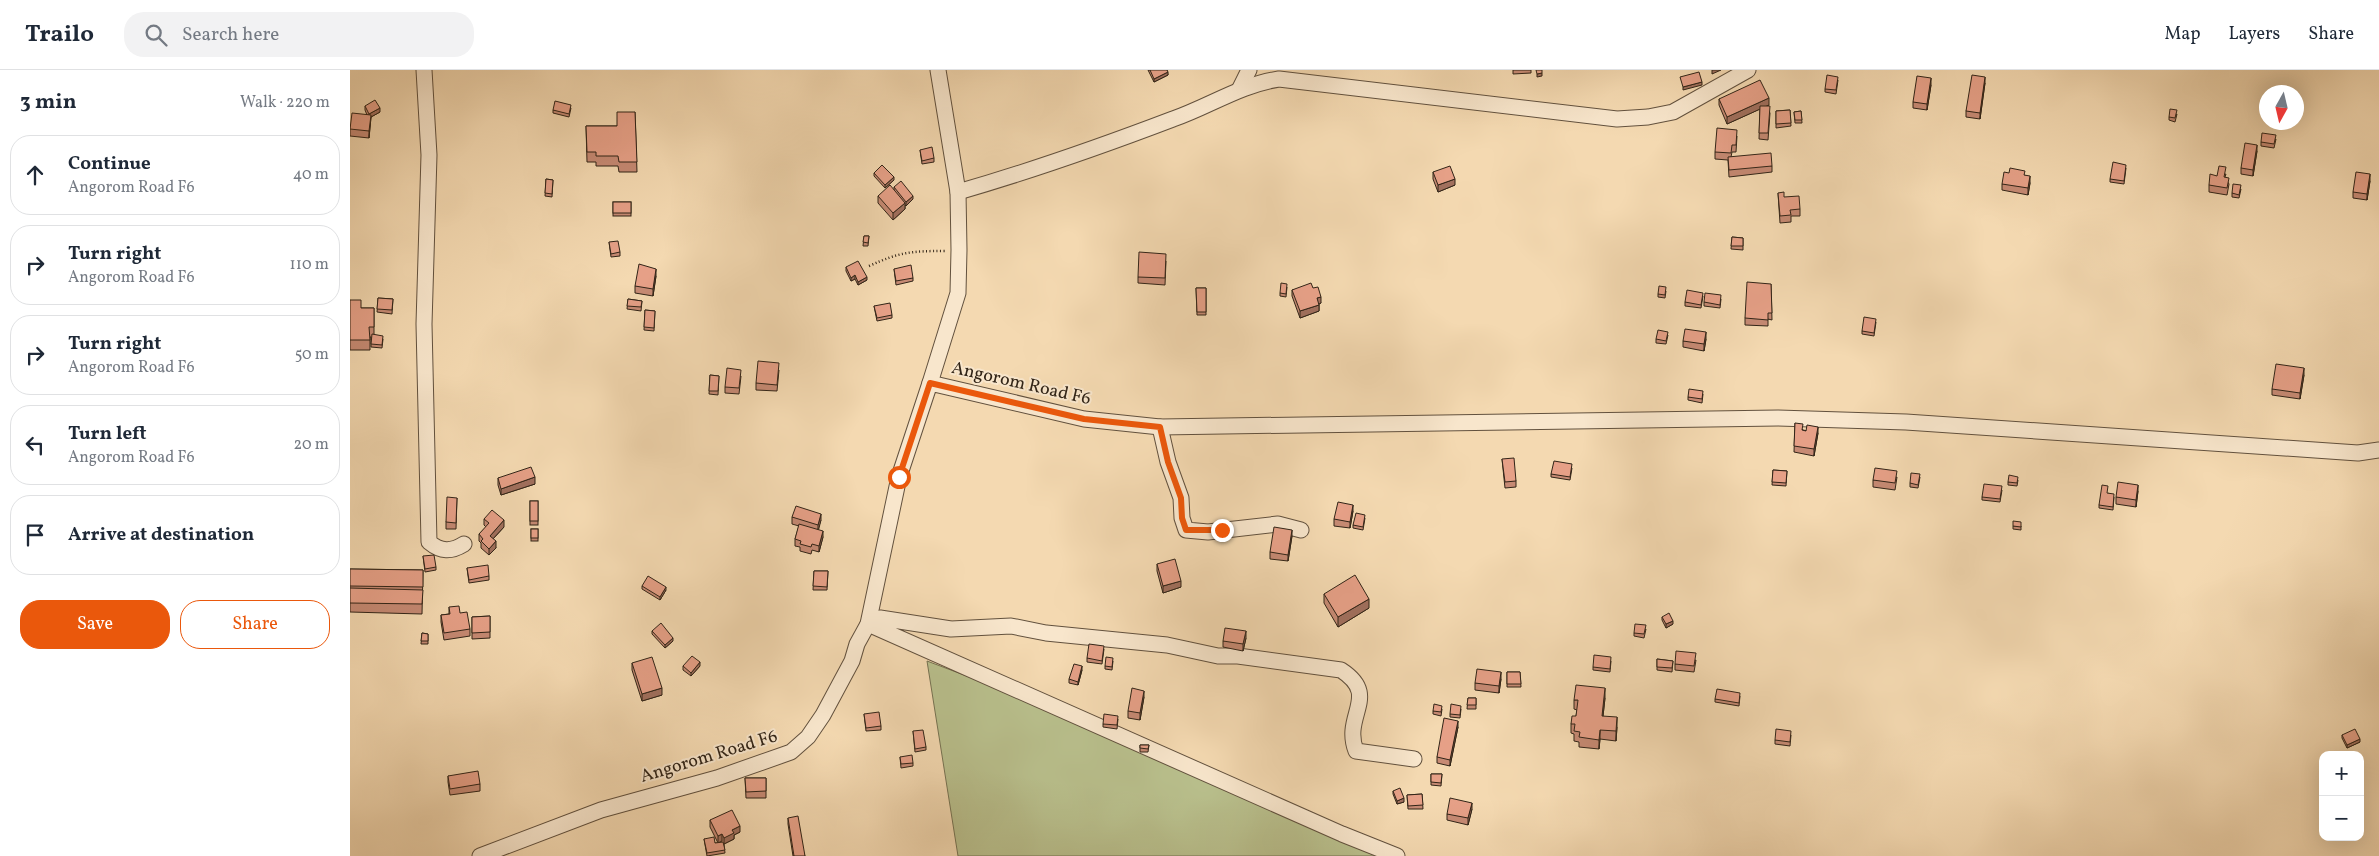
<!DOCTYPE html>
<html lang="en">
<head>
<meta charset="utf-8">
<style>
	:root { --surface:#fff; --page:#f2f2f3; --text:#1f2937; --muted:#747a83; --line:#e0e1e3; --accent:#ea580c }
	body { margin:0; font-family:Vollkorn,serif; background:var(--page); color:var(--text) }
	.controls { position:absolute; right:15px; bottom:15px; display:grid; overflow:hidden; border-radius:10px; box-shadow:0 5px 20px #0002 }
	.controls button { width:45px; height:45px; display:grid; place-items:center; padding:0; border:0; border-bottom:1px solid var(--line); background:var(--surface); color:var(--text); font:25px sans-serif }
	.compass { position:absolute; left:1909px; top:15px; width:45px; height:45px; border-radius:50%; background:var(--surface); box-shadow:0 5px 20px #0002; rotate:188deg }
	.stop { position:absolute; width:15px; height:15px; margin:-11px; border:4px solid #ea580c; border-radius:50%; background:#fff }
	.stop.end { background:#ea580c; border-color:#fff; box-shadow:0 1px 5px #0008 }
	.list { margin:0; padding:0; list-style:none }
	h2 { display:flex; justify-content:space-between; align-items:center; height:65px; margin:0; padding:0 20px; font-size:21px }
	h2 small { font-size:16px; font-weight:400; color:var(--muted) }
	.list li { display:grid; grid-template-columns:32px 1fr auto; gap:15px; align-items:center; box-sizing:border-box; height:80px; margin:0 10px 10px; padding:0 10px; border:1px solid var(--line); border-radius:20px }
	.list b { display:block; font-size:19px; white-space:nowrap }
	.list p { margin:0; font-size:16px; white-space:nowrap; color:var(--muted) }
	.list em { font-size:16px; font-style:normal; color:var(--muted) }
	.actions { display:flex; gap:10px; padding:15px 20px }
	.actions a { flex:1; padding:11px 0; border:1px solid var(--accent); border-radius:20px; text-align:center; font-size:18px; color:var(--accent) }
	.actions .main { background:var(--accent); color:#fff }
	.icon { flex:none; width:28px; height:28px; fill:none; stroke:currentColor; stroke-width:2; stroke-linecap:round; stroke-linejoin:round }
	.map { position:relative; flex:none; width:2029px; height:786px; overflow:hidden }
	header { display:flex; align-items:center; gap:30px; box-sizing:border-box; height:70px; padding:0 25px; background:var(--surface); border-bottom:1px solid var(--line) }
	header strong { font-size:24px }
	nav { display:flex; gap:28px; margin-inline-start:auto; font-size:18px }
	.search { width:350px; height:45px; background:var(--page); display:flex; align-items:center; gap:12px; box-sizing:border-box; padding:0 18px; border-radius:20px; color:var(--muted); font-size:19px }
	main { display:flex }
	aside { flex:1; background:var(--surface) }
	.map>svg:first-child { display:block }
	.green { fill:#b9c08d; stroke:#757252 }
	.lines { fill:none; stroke-linecap:round; stroke-linejoin:round }
	.minor-casing { stroke:#62513e; stroke-width:17 }
	.path { stroke:#312417; stroke-width:2.5; stroke-dasharray:1 2.5; stroke-linecap:butt }
	.minor { stroke:#f8e6cc; stroke-width:15 }
	.wall { fill:#c68a74; stroke:#312417 }
	.shaded-wall { fill:#a1705e; stroke:#312417 }
	.building { fill:#e6a087; stroke:#312417 }
	.route { stroke:#ea580c; stroke-width:6 }
	.labels { text-anchor:middle; dominant-baseline:central; stroke-width:4; stroke-linejoin:round; paint-order:stroke }
	.street-label { font-size:18px; fill:#312417; stroke:#f8e6cc }
</style>
</head>
<body>
<header>
<strong>Trailo</strong>
<div class="search"><svg class="icon" aria-label="search" viewBox="0 0 24 24"><circle cx="10" cy="10" r="6"/><path d="M15 15l6 6"/></svg>Search here</div>
<nav><a>Map</a><a>Layers</a><a>Share</a></nav>
</header>
<main>
<aside>
<h2>3 min<small>Walk · 220 m</small></h2>
<ul class="list">
<li><svg class="icon" aria-label="ahead" viewBox="0 0 24 24"><path d="M12 20V5M6 11l6-6 6 6"/></svg><div><b>Continue</b><p>Angorom Road F6</p></div><em>40 m</em></li>
<li><svg class="icon" aria-label="right" viewBox="0 0 24 24"><path d="M7 20v-9h11M14 6l5 5-5 5"/></svg><div><b>Turn right</b><p>Angorom Road F6</p></div><em>110 m</em></li>
<li><svg class="icon" aria-label="right" viewBox="0 0 24 24"><path d="M7 20v-9h11M14 6l5 5-5 5"/></svg><div><b>Turn right</b><p>Angorom Road F6</p></div><em>50 m</em></li>
<li><svg class="icon" aria-label="left" viewBox="0 0 24 24"><path d="M17 20v-9H6M10 6l-5 5 5 5"/></svg><div><b>Turn left</b><p>Angorom Road F6</p></div><em>20 m</em></li>
<li><svg class="icon" aria-label="arrive" viewBox="0 0 24 24"><path d="M6 21V4h12l-3 4 3 4H6"/></svg><div><b>Arrive at destination</b></div></li>
</ul>
<div class="actions"><a class="main">Save</a><a>Share</a></div>
</aside>
<div class="map">
<svg width="2029" height="786" viewBox="0 0 2029 786">
	<rect width="100%" height="100%" fill="#f4d9b1"/>
	<filter id="stains"><feTurbulence type="fractalNoise" baseFrequency=".004" numOctaves="4"/><feColorMatrix values="0 0 0 0 .2 0 0 0 0 .09 0 0 0 0 .02 0 0 0 .5 -.17"/></filter>
	<radialGradient id="worn" r=".72"><stop offset=".6" stop-color="#630" stop-opacity="0"/><stop offset="1" stop-color="#630" stop-opacity=".3"/></radialGradient>
	<polygon class="green" points="577,591 733,650 1047,786 608,786"/>
	<g class="lines">
		<g class="minor-casing">
			<g id="minor">
				<path d="M74 0 79 85 74 254 79 472C91 482 101 482 114 474"/>
				<polyline points="890,18 899,0"/>
				<path d="M608 122C681 101 752 76 823 49 860 36 890 15 929 9L1267 49 1298 47 1323 42 1398 0"/>
				<polyline points="580,313 608,223 609,180 608,122 588,0"/>
				<polyline points="810,357 1428,348 1556,352 2008,383 2029,380"/>
				<polyline points="130,786 251,740 367,708 441,682 458,667 473,645 502,591 507,574 518,554 549,407 580,313 734,349 810,357 818,392 831,428 832,448 836,460 858,462 928,454 951,460"/>
				<path d="M1047 786 992 764 518 554 530 548 601 559 661 556 696 563 817 575 868 586H888L991 600C1031 626 992 645 1006 681L1064 689"/>
			</g>
		</g>
		<path class="path" d="M519 196C550 182 561 181 595 181"/>
		<use href="#minor" class="minor"/>
	</g>
	<g class="wall">
		<polygon points="798,0 817,0 818,5 804,12"/>
		<polygon points="1163,0 1181,0 1181,3 1163,4"/>
		<polygon points="1488,10 1486,24 1475,22 1475,19"/>
		<polygon points="1635,13 1630,49 1616,47 1616,41"/>
		<polygon points="1581,15 1577,40 1563,38 1563,32"/>
		<polygon points="1369,29 1419,35 1416,36 1420,43 1418,70 1409,69 1410,39 1377,54 1369,35"/>
		<polygon points="15,36 30,42 21,47 19,68 0,66 0,56 17,45 15,40"/>
		<polygon points="221,38 219,47 203,43 203,40"/>
		<polygon points="1440,40 1441,56 1426,58 1426,41"/>
		<polygon points="1451,41 1452,53 1445,53 1444,42"/>
		<polygon points="285,42 287,102 269,102 268,96 246,96 246,92 237,92 236,56 267,56"/>
		<polygon points="1827,44 1825,52 1819,50 1819,47"/>
		<polygon points="1387,66 1386,82 1382,82 1381,87 1422,96 1422,102 1379,107 1378,90 1365,89 1365,82"/>
		<polygon points="1926,69 1924,78 1911,76 1911,72"/>
		<polygon points="570,80 584,88 584,92 572,94"/>
		<polygon points="1907,81 1903,106 1891,104 1891,98"/>
		<polygon points="1776,98 1774,114 1760,112 1760,109"/>
		<polygon points="1083,102 1105,115 1088,122 1083,109"/>
		<polygon points="524,103 544,110 535,118 524,106"/>
		<polygon points="1876,104 1875,107 1879,114 1877,125 1859,122 1859,115 1867,106"/>
		<polygon points="1675,105 1680,113 1678,125 1652,120 1652,114"/>
		<polygon points="196,109 203,110 202,127 195,126"/>
		<polygon points="2020,111 2017,130 2003,128 2003,122"/>
		<polygon points="544,117 563,129 556,136 555,135 555,139 543,150 528,133 528,126 544,120"/>
		<polygon points="1891,119 1889,128 1882,127 1882,123"/>
		<polygon points="1428,123 1450,139 1450,146 1441,146 1441,152 1430,153"/>
		<rect x="263" y="132" width="18" height="14"/>
		<polygon points="514,166 519,166 518,176 513,176"/>
		<polygon points="1382,167 1393,168 1393,180 1381,179"/>
		<polygon points="259,172 270,182 270,186 261,187"/>
		<polygon points="816,191 815,215 788,213 788,207"/>
		<polygon points="496,197 517,210 508,215 505,209 501,211 496,201"/>
		<polygon points="544,199 563,208 563,211 546,215"/>
		<polygon points="306,206 303,226 285,223 285,216"/>
		<polygon points="1421,214 1422,250 1418,249 1418,256 1395,255 1395,248"/>
		<polygon points="937,217 936,227 930,226 930,223"/>
		<polygon points="846,218 856,218 856,245 847,245"/>
		<polygon points="963,218 971,233 969,234 969,241 950,248 942,226 942,220"/>
		<polygon points="1316,221 1315,228 1308,227 1308,224"/>
		<polygon points="1353,226 1351,238 1335,236 1335,232"/>
		<polygon points="28,228 43,229 42,244 27,242"/>
		<polygon points="278,229 292,231 291,241 277,239"/>
		<polygon points="1371,229 1370,238 1354,236 1354,232"/>
		<polygon points="0,230 11,238 24,238 24,265 33,269 32,278 21,277 21,267 20,267 20,280 0,280"/>
		<polygon points="524,236 542,245 542,248 527,251"/>
		<polygon points="295,240 305,241 304,261 294,260"/>
		<polygon points="1526,252 1524,266 1512,264 1512,261"/>
		<polygon points="1318,265 1316,274 1306,273 1306,269"/>
		<polygon points="1356,269 1354,281 1333,277 1333,271"/>
		<polygon points="429,300 427,321 406,320 406,313"/>
		<polygon points="360,305 369,306 368,325 359,324"/>
		<polygon points="1954,305 1950,329 1922,325 1922,319"/>
		<polygon points="391,306 389,324 375,323 375,317"/>
		<polygon points="1353,324 1352,333 1338,330 1338,327"/>
		<polygon points="1445,353 1453,360 1468,363 1464,386 1444,382"/>
		<polygon points="1152,389 1166,411 1166,417 1155,418"/>
		<polygon points="1222,398 1220,410 1201,407 1201,404"/>
		<polygon points="1423,400 1437,401 1436,416 1422,415"/>
		<polygon points="1547,407 1545,420 1523,417 1523,410"/>
		<polygon points="1570,407 1568,418 1560,417 1560,413"/>
		<polygon points="148,408 185,414 151,425 148,415"/>
		<polygon points="1668,410 1667,416 1658,415 1658,412"/>
		<polygon points="1652,420 1650,432 1632,430 1632,427"/>
		<polygon points="1788,421 1786,437 1766,434 1766,427"/>
		<polygon points="1758,423 1764,427 1763,440 1749,438 1749,435"/>
		<polygon points="107,428 106,459 96,459 96,452"/>
		<rect x="180" y="431" width="8" height="24"/>
		<polygon points="1003,441 1000,458 984,456 984,449"/>
		<polygon points="442,447 471,450 468,459 473,467 469,482 462,480 461,484 450,481 450,477 445,476 445,469 449,456 442,454"/>
		<polygon points="1015,448 1013,460 1003,458 1003,455"/>
		<polygon points="134,449 154,457 143,469 146,478 139,485 131,478 131,473 129,471 129,464 136,457 134,455"/>
		<polygon points="1663,456 1671,456 1671,460 1663,459"/>
		<rect x="181" y="459" width="7" height="12"/>
		<polygon points="942,466 938,491 920,489 920,482"/>
		<polygon points="73,486 86,497 86,500 75,502"/>
		<polygon points="807,494 831,517 813,523 807,501"/>
		<polygon points="117,498 139,506 139,510 119,513"/>
		<polygon points="0,499 73,500 72,544 0,542"/>
		<polygon points="464,501 478,501 477,520 463,520"/>
		<polygon points="292,516 316,520 310,530 292,519"/>
		<polygon points="974,524 1019,538 988,557 974,533"/>
		<polygon points="99,537 120,559 120,566 94,570 91,552 91,545 99,544"/>
		<polygon points="140,546 140,568 122,569 122,547"/>
		<polygon points="1312,547 1323,554 1316,558 1312,550"/>
		<polygon points="1296,559 1294,568 1284,566 1284,563"/>
		<polygon points="302,561 323,571 315,578 302,564"/>
		<polygon points="72,563 78,564 78,574 71,574"/>
		<polygon points="896,568 893,581 873,577 873,571"/>
		<polygon points="754,579 752,594 737,592 737,588"/>
		<polygon points="1307,589 1323,591 1322,602 1307,600"/>
		<polygon points="1346,590 1344,602 1325,600 1325,594"/>
		<polygon points="763,591 762,600 755,599 755,596"/>
		<polygon points="1261,591 1260,602 1243,600 1243,597"/>
		<polygon points="282,593 312,625 292,631 282,600"/>
		<polygon points="333,596 350,596 341,606 333,600"/>
		<polygon points="732,600 728,615 719,613 719,609"/>
		<polygon points="1157,602 1170,602 1171,617 1157,617"/>
		<polygon points="1151,609 1149,623 1125,620 1125,613"/>
		<polygon points="1390,626 1389,636 1365,632 1365,629"/>
		<polygon points="794,627 790,650 778,648 778,641"/>
		<polygon points="1118,628 1126,628 1126,639 1117,639"/>
		<polygon points="1255,628 1253,646 1267,657 1266,671 1250,669 1249,679 1229,677 1229,672 1224,671 1224,664 1221,663 1221,654 1226,646 1227,640 1224,639 1224,630"/>
		<polygon points="1092,639 1091,646 1083,644 1083,641"/>
		<polygon points="1111,639 1110,648 1100,647 1100,644"/>
		<polygon points="514,644 531,656 531,660 516,661"/>
		<polygon points="768,649 767,659 753,657 753,654"/>
		<polygon points="1108,657 1100,696 1087,693 1087,687"/>
		<polygon points="563,661 576,677 576,680 565,682"/>
		<polygon points="1441,665 1440,676 1425,674 1425,670"/>
		<polygon points="1992,665 2010,672 1997,678 1992,668"/>
		<polygon points="790,675 799,675 798,682 790,682"/>
		<polygon points="550,687 563,693 563,696 551,698"/>
		<polygon points="1081,704 1092,704 1091,716 1081,715"/>
		<polygon points="98,706 130,714 130,721 100,725 98,712"/>
		<polygon points="395,708 416,708 416,728 396,728"/>
		<polygon points="1043,721 1054,732 1047,734 1043,724"/>
		<polygon points="1072,724 1073,739 1058,739 1057,725"/>
		<polygon points="1122,739 1118,755 1097,750 1097,744"/>
		<polygon points="438,748 455,786 443,786 438,754"/>
		<polygon points="360,750 390,762 384,765 384,769 374,774 375,783 357,786 354,769 365,773 368,773 360,757"/>
	</g>
	<g class="shaded-wall">
		<polygon points="1362,0 1371,0 1362,4"/>
		<polygon points="818,2 818,5 804,12 804,9"/>
		<polygon points="1192,3 1192,6 1187,7 1187,4"/>
		<polygon points="1635,7 1635,13 1630,49 1630,43"/>
		<polygon points="1581,8 1581,15 1577,40 1577,34"/>
		<polygon points="1352,12 1352,15 1333,20 1333,17"/>
		<polygon points="1419,28 1419,35 1377,54 1377,47"/>
		<polygon points="30,38 30,42 21,47 19,68 19,44"/>
		<polygon points="1907,75 1907,81 1903,106 1903,100"/>
		<polygon points="2020,104 2020,111 2017,130 2017,124"/>
		<polygon points="1680,106 1680,113 1678,125 1678,118"/>
		<polygon points="544,107 544,110 535,118 535,115"/>
		<polygon points="1105,109 1105,115 1088,122 1088,115"/>
		<polygon points="563,126 563,129 556,136 556,132"/>
		<polygon points="555,133 555,139 543,150 543,143"/>
		<polygon points="306,199 306,206 303,226 303,219"/>
		<polygon points="505,205 505,209 501,211 501,208"/>
		<polygon points="517,207 517,210 508,215 508,212"/>
		<polygon points="971,227 971,233 967,235 967,228"/>
		<polygon points="969,235 969,241 950,248 950,241"/>
		<polygon points="1356,262 1356,269 1354,281 1354,274"/>
		<polygon points="1954,298 1954,305 1950,329 1950,323"/>
		<polygon points="1468,357 1468,363 1464,386 1464,379"/>
		<polygon points="185,407 185,414 151,425 151,419"/>
		<polygon points="1788,415 1788,421 1786,437 1786,430"/>
		<polygon points="1003,435 1003,441 1000,458 1000,452"/>
		<polygon points="471,444 471,450 468,462 468,455"/>
		<polygon points="154,450 154,457 140,472 140,466"/>
		<polygon points="942,460 942,466 938,491 938,485"/>
		<polygon points="473,461 473,467 469,482 469,476"/>
		<polygon points="146,471 146,478 139,485 139,479"/>
		<polygon points="831,511 831,517 813,523 813,516"/>
		<polygon points="316,517 316,520 310,530 310,527"/>
		<polygon points="1019,529 1019,538 988,557 988,547"/>
		<polygon points="1323,551 1323,554 1316,558 1316,554"/>
		<polygon points="896,561 896,568 893,581 893,574"/>
		<polygon points="323,568 323,571 315,578 315,575"/>
		<polygon points="350,592 350,596 341,606 341,603"/>
		<polygon points="732,596 732,600 728,615 728,612"/>
		<polygon points="1151,602 1151,609 1149,623 1149,616"/>
		<polygon points="312,618 312,625 292,631 292,624"/>
		<polygon points="1255,618 1255,628 1252,655 1252,646"/>
		<polygon points="794,621 794,627 790,650 790,643"/>
		<polygon points="1267,647 1267,657 1266,671 1266,661"/>
		<polygon points="1108,651 1108,657 1100,696 1100,690"/>
		<polygon points="1250,660 1250,669 1249,679 1249,670"/>
		<polygon points="2010,669 2010,672 1997,678 1997,675"/>
		<polygon points="1054,728 1054,732 1047,734 1047,731"/>
		<polygon points="1122,733 1122,739 1118,755 1118,748"/>
		<polygon points="390,756 390,762 384,765 384,769 374,774 374,768 382,760"/>
		<polygon points="372,764 372,771 368,773 368,766"/>
	</g>
	<g class="building">
		<polygon points="800,0 817,0 818,2 804,9"/>
		<polygon points="1186,0 1192,0 1192,3 1187,4"/>
		<polygon points="1349,2 1352,12 1333,17 1330,7"/>
		<polygon points="1477,5 1488,7 1486,20 1475,19"/>
		<polygon points="1622,5 1635,7 1630,43 1616,41"/>
		<polygon points="1567,6 1581,8 1577,34 1563,32"/>
		<polygon points="1410,10 1419,28 1377,47 1369,29"/>
		<polygon points="25,30 30,38 19,44 15,36"/>
		<polygon points="205,31 221,35 219,44 203,40"/>
		<polygon points="1410,36 1420,36 1418,63 1409,63"/>
		<polygon points="1820,39 1827,40 1825,48 1819,47"/>
		<polygon points="1440,40 1441,53 1426,54 1426,41"/>
		<polygon points="1451,41 1452,50 1445,50 1444,42"/>
		<polygon points="267,42 285,42 287,92 269,92 268,86 246,86 246,82 237,82 236,56 267,56"/>
		<polygon points="2,43 21,45 19,61 0,59"/>
		<polygon points="1367,58 1387,60 1386,75 1382,75 1381,83 1365,82"/>
		<polygon points="1912,63 1926,65 1924,74 1911,72"/>
		<polygon points="1895,73 1907,75 1903,100 1891,98"/>
		<polygon points="582,77 584,88 572,91 570,80"/>
		<polygon points="1421,83 1422,96 1379,100 1378,87"/>
		<polygon points="1763,92 1776,95 1774,111 1760,109"/>
		<polygon points="532,95 544,107 535,115 524,103"/>
		<polygon points="1100,96 1105,109 1088,115 1083,102"/>
		<polygon points="1869,96 1876,97 1874,107 1879,108 1877,118 1859,115 1860,104 1867,106"/>
		<polygon points="1660,98 1675,101 1674,105 1680,106 1678,118 1652,114 1654,102 1659,103"/>
		<polygon points="2006,102 2020,104 2017,124 2003,122"/>
		<polygon points="196,109 203,110 202,124 195,123"/>
		<polygon points="551,111 563,126 556,132 544,117"/>
		<polygon points="1883,114 1891,115 1889,125 1882,123"/>
		<polygon points="540,115 555,133 543,143 528,126"/>
		<polygon points="1434,122 1434,127 1449,126 1450,139 1440,140 1441,145 1430,146 1428,123"/>
		<rect x="263" y="132" width="18" height="11"/>
		<polygon points="514,166 519,166 518,173 513,172"/>
		<polygon points="1382,167 1393,168 1393,176 1381,176"/>
		<polygon points="268,171 270,182 261,184 259,172"/>
		<polygon points="789,182 816,184 815,208 788,207"/>
		<polygon points="508,191 517,207 508,212 505,205 501,208 496,197"/>
		<polygon points="289,194 306,199 303,219 285,216"/>
		<polygon points="561,195 563,208 546,211 544,199"/>
		<polygon points="1397,212 1421,214 1422,243 1418,243 1418,250 1395,248"/>
		<polygon points="931,213 937,214 936,224 930,223"/>
		<polygon points="961,213 963,218 968,217 971,227 967,228 969,235 950,241 942,220"/>
		<polygon points="1309,216 1316,217 1315,225 1308,224"/>
		<polygon points="846,218 856,218 856,242 847,242"/>
		<polygon points="1337,220 1353,223 1351,235 1335,232"/>
		<polygon points="1355,223 1371,225 1370,235 1354,232"/>
		<polygon points="28,228 43,229 42,240 27,239"/>
		<polygon points="278,229 292,231 291,237 277,236"/>
		<polygon points="0,230 11,230 11,238 24,238 24,257 19,257 20,270 0,270"/>
		<polygon points="540,233 542,245 527,248 524,236"/>
		<polygon points="295,240 305,241 304,258 294,257"/>
		<polygon points="1514,247 1526,249 1524,263 1512,261"/>
		<polygon points="1335,259 1356,262 1354,274 1333,271"/>
		<polygon points="1308,260 1318,262 1316,271 1306,269"/>
		<polygon points="22,264 33,266 32,275 21,274"/>
		<polygon points="408,291 429,293 427,315 406,313"/>
		<polygon points="1926,294 1954,298 1950,323 1922,319"/>
		<polygon points="377,298 391,300 389,318 375,317"/>
		<polygon points="360,305 369,306 368,321 359,321"/>
		<polygon points="1339,319 1353,321 1352,329 1338,327"/>
		<polygon points="1445,353 1453,354 1452,360 1456,361 1457,355 1468,357 1464,379 1444,376"/>
		<polygon points="1164,388 1166,411 1155,412 1152,389"/>
		<polygon points="1204,391 1222,394 1220,407 1201,404"/>
		<polygon points="181,397 185,407 151,419 148,408"/>
		<polygon points="1525,398 1547,401 1545,413 1523,410"/>
		<polygon points="1423,400 1437,401 1436,413 1422,412"/>
		<polygon points="1561,403 1570,404 1568,415 1560,413"/>
		<polygon points="1659,405 1668,407 1667,413 1658,412"/>
		<polygon points="1768,412 1788,415 1786,430 1766,427"/>
		<polygon points="1634,414 1652,416 1650,429 1632,427"/>
		<polygon points="1752,415 1758,416 1757,423 1764,424 1763,437 1749,435"/>
		<polygon points="97,427 107,428 106,453 96,452"/>
		<rect x="180" y="431" width="8" height="20"/>
		<polygon points="988,432 1003,435 1000,452 984,449"/>
		<polygon points="446,436 471,444 468,455 442,447"/>
		<polygon points="142,440 154,450 140,466 146,471 139,479 131,471 133,469 129,464 139,453 134,449"/>
		<polygon points="1006,443 1015,445 1013,457 1003,455"/>
		<polygon points="1663,451 1671,452 1671,457 1663,456"/>
		<polygon points="449,454 473,461 469,476 462,474 461,477 450,474 451,471 445,469"/>
		<polygon points="924,457 942,460 938,485 920,482"/>
		<rect x="181" y="459" width="7" height="9"/>
		<polygon points="84,485 86,497 75,499 73,486"/>
		<polygon points="825,489 831,511 813,516 807,494"/>
		<polygon points="138,495 139,506 119,510 117,498"/>
		<polygon points="0,499 73,500 73,517 0,516"/>
		<polygon points="464,501 478,501 477,517 463,516"/>
		<polygon points="1005,505 1019,529 988,547 974,524"/>
		<polygon points="298,506 316,517 310,527 292,516"/>
		<polygon points="0,518 73,520 72,534 0,533"/>
		<polygon points="109,536 110,543 117,542 120,559 94,563 91,545 100,544 99,537"/>
		<polygon points="1319,543 1323,551 1316,554 1312,547"/>
		<polygon points="140,546 140,562 122,563 122,547"/>
		<polygon points="311,553 323,568 315,575 302,561"/>
		<polygon points="1285,554 1296,555 1294,564 1284,563"/>
		<polygon points="875,558 896,561 893,574 873,571"/>
		<polygon points="72,563 78,564 78,571 71,571"/>
		<polygon points="739,574 754,576 752,591 737,588"/>
		<polygon points="1326,581 1346,583 1344,596 1325,594"/>
		<polygon points="1244,585 1261,587 1260,599 1243,597"/>
		<polygon points="342,586 350,592 341,603 333,596"/>
		<polygon points="302,587 312,618 292,624 282,593"/>
		<polygon points="756,587 763,588 762,597 755,596"/>
		<polygon points="1307,589 1323,591 1322,598 1307,597"/>
		<polygon points="724,594 732,596 728,612 719,609"/>
		<polygon points="1127,599 1151,602 1149,616 1125,613"/>
		<polygon points="1157,602 1170,602 1171,614 1157,614"/>
		<polygon points="1226,615 1255,618 1252,646 1267,647 1266,661 1250,660 1249,670 1229,667 1230,662 1224,661 1225,654 1221,654 1222,646 1226,646 1228,630 1224,630"/>
		<polygon points="782,618 794,621 790,643 778,641"/>
		<polygon points="1367,619 1390,623 1389,633 1365,629"/>
		<polygon points="1118,628 1126,628 1126,635 1117,635"/>
		<polygon points="1084,634 1092,636 1091,642 1083,641"/>
		<polygon points="1101,634 1111,636 1110,645 1100,644"/>
		<polygon points="529,642 531,656 516,658 514,644"/>
		<polygon points="754,644 768,646 767,655 753,654"/>
		<polygon points="1094,648 1108,651 1100,690 1087,687"/>
		<polygon points="1426,659 1441,661 1440,672 1425,670"/>
		<polygon points="2005,659 2010,669 1997,675 1992,665"/>
		<polygon points="573,660 576,677 565,679 563,661"/>
		<polygon points="790,675 799,675 798,679 790,678"/>
		<polygon points="562,685 563,693 551,694 550,687"/>
		<polygon points="128,701 130,714 100,719 98,706"/>
		<polygon points="1081,704 1092,704 1091,713 1081,712"/>
		<polygon points="395,708 416,708 416,721 396,722"/>
		<polygon points="1050,718 1054,728 1047,731 1043,721"/>
		<polygon points="1072,724 1073,735 1058,736 1057,725"/>
		<polygon points="1100,728 1122,733 1118,748 1097,744"/>
		<polygon points="382,740 390,756 382,760 384,763 374,768 372,764 368,766 360,750"/>
		<polygon points="448,746 455,786 444,786 438,748"/>
		<polygon points="364,767 365,773 373,772 375,780 357,783 354,769"/>
	</g>
	<g class="lines">
		<polyline class="route" points="549,407 580,313 734,349 810,357 818,392 831,428 832,448 836,460 872,460"/>
	</g>
	<g class="labels">
		<g class="street-label">
			<text transform="translate(671 314) rotate(13)">Angorom Road F6</text>
			<text transform="translate(359 687) rotate(-17)">Angorom Road F6</text>
		</g>
	</g>
	<rect width="100%" height="100%" filter="url(#stains)"/>
	<rect width="100%" height="100%" fill="url(#worn)"/>
</svg>
<div class="controls">
<button>+</button>
<button>−</button>
</div>
<svg class="compass" viewBox="-18 -18 36 36"><path d="M0-13l5 13h-10z" fill="#e53935"/><path d="M0 13l5-13h-10z" fill="#747a83"/></svg>
<div class="stop" style="left:549px;top:407px"></div>
<div class="stop end" style="left:872px;top:460px"></div>
</div>
</main>
</body>
</html>
